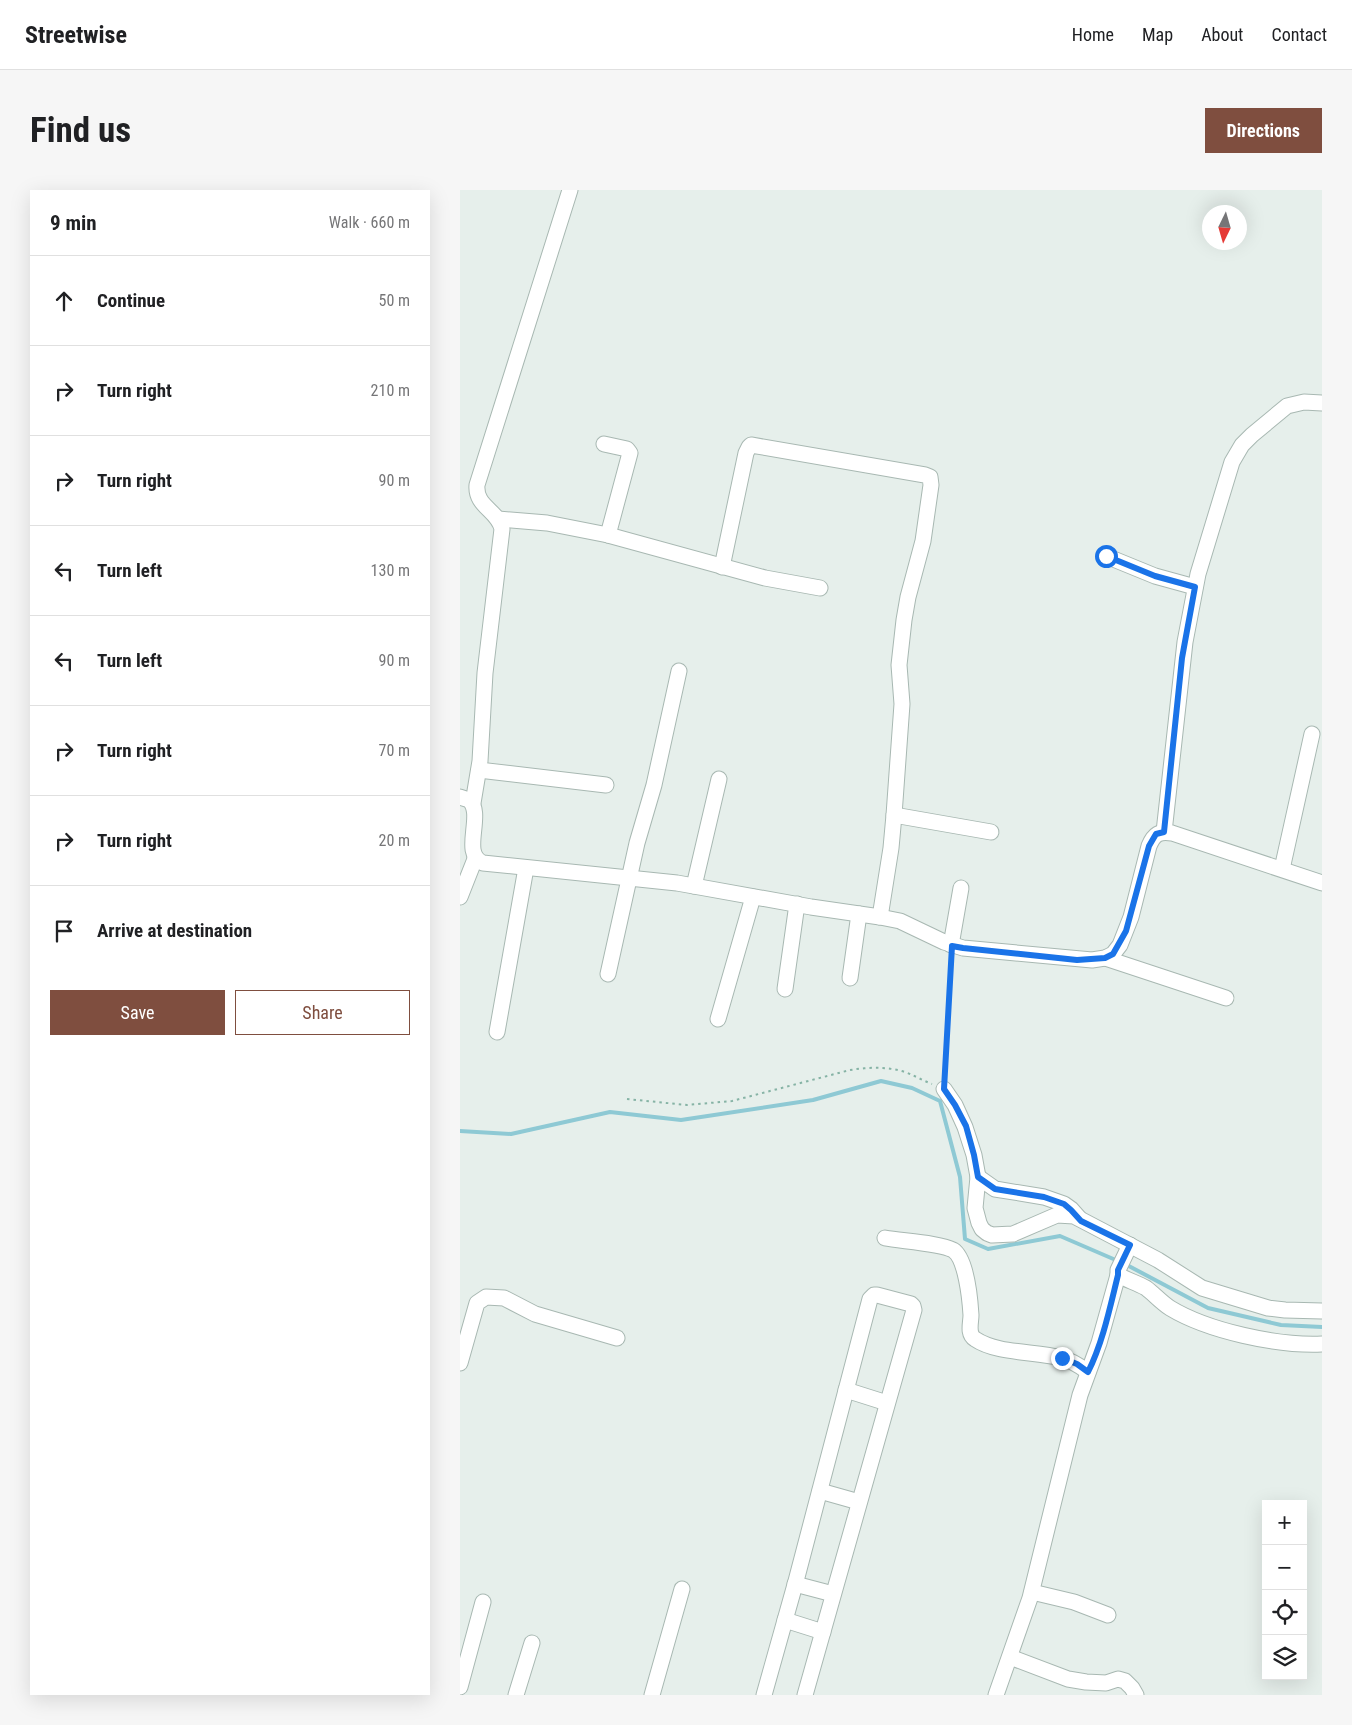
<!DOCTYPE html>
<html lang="en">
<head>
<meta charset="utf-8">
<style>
	:root { --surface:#fff; --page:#f6f6f6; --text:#202124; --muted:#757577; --line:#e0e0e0; --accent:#7f4e3f }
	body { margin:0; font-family:"Roboto Condensed",sans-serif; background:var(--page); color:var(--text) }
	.controls { position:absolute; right:15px; bottom:15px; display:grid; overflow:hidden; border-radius:0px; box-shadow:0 5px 20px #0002 }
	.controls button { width:45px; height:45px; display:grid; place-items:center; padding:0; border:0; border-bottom:1px solid var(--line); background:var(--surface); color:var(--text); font:25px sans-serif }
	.compass { position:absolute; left:742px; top:15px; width:45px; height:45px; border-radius:50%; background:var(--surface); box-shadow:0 5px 20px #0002; rotate:185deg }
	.stop { position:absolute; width:15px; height:15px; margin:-11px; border:4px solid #1a73e8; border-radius:50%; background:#fff }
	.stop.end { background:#1a73e8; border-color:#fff; box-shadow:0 1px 5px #0008 }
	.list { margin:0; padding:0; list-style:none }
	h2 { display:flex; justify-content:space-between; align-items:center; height:65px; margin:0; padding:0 20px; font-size:21px }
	h2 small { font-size:16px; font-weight:400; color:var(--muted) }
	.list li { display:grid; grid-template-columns:32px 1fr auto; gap:15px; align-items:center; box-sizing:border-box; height:90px; padding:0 20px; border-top:1px solid var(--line) }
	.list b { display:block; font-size:19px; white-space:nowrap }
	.list em { font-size:16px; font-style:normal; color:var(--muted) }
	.actions { display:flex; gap:10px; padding:15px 20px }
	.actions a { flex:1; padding:11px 0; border:1px solid var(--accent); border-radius:0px; text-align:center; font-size:18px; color:var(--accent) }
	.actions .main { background:var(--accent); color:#fff }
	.icon { flex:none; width:28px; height:28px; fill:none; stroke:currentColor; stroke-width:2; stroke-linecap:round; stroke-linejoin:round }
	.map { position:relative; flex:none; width:862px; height:1505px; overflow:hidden; border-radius:0px }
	header { display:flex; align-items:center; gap:30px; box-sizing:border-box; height:70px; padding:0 25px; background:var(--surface); border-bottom:1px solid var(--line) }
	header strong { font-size:24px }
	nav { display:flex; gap:28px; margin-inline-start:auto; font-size:18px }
	.intro { display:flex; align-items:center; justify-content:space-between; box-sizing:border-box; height:120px; padding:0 30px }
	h1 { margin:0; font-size:35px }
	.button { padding:12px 22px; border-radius:0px; background:var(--accent); color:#fff; font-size:18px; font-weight:700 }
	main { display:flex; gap:30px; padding:0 30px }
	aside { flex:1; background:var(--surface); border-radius:0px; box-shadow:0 5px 20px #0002 }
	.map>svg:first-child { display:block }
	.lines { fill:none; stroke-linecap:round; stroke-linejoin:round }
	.stream { stroke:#8ec9d4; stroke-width:4 }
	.minor-casing { stroke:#a8b8b2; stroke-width:17 }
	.path { stroke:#86b3a5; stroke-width:2; stroke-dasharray:2.5 4; stroke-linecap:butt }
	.minor { stroke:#fff; stroke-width:15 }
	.route { stroke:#1a73e8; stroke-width:6 }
</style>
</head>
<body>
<header>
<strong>Streetwise</strong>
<nav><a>Home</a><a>Map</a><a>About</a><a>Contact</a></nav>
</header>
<div class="intro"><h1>Find us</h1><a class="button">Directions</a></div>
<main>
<aside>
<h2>9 min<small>Walk · 660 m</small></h2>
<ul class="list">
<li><svg class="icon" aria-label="ahead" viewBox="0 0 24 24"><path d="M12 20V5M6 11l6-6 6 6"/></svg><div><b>Continue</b></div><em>50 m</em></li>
<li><svg class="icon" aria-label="right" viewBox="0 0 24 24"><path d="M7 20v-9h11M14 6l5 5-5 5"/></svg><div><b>Turn right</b></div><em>210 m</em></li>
<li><svg class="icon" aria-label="right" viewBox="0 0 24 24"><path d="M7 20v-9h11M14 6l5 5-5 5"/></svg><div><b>Turn right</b></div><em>90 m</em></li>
<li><svg class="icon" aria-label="left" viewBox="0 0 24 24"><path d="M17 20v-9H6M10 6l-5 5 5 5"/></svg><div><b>Turn left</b></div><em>130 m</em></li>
<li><svg class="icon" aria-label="left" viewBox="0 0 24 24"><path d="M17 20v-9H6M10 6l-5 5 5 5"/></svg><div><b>Turn left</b></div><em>90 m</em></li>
<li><svg class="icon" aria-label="right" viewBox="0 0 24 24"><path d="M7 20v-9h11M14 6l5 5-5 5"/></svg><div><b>Turn right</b></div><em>70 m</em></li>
<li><svg class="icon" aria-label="right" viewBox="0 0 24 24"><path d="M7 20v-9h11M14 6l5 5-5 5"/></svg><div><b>Turn right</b></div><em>20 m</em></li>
<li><svg class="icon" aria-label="arrive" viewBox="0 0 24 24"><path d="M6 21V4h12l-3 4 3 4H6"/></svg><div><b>Arrive at destination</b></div></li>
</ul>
<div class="actions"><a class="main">Save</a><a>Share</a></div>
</aside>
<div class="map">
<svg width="862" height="1505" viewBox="0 0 862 1505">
	<rect width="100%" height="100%" fill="#e6efeb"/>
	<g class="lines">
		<g class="stream">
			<polyline points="0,941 51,944 150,922 221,930 353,910 421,891 452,898 480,911 500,987 505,1049 528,1059 600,1046 658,1071"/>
			<polyline points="665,1074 748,1118 821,1135 862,1137"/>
		</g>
		<g class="minor-casing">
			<g id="minor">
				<polyline points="144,254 167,259 170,263 148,345"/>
				<polyline points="38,329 87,333 148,345 305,388 360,398"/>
				<polyline points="646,366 695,386 735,397"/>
				<polyline points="262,377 286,263 289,257 291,255 465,285 470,287 471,295 463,351 448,407 444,430 439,475 442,514 434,625 431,658 420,727"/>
				<polyline points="19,580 146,595"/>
				<path d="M0 607 9 610C25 624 0 664 23 673L217 693 351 717 420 727 440 731 484 752 503 758 632 770 645 768 653 764 660 755 671 727 689 656C694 644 699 641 712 643L862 693"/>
				<path d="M13 613 20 571 25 483 42 339C38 320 15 317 17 295L110 0"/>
				<polyline points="434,625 531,642"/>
				<polyline points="704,642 725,452 738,384 772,272 782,255 792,245 827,216 844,212 862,213"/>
				<polyline points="822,679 852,544"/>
				<polyline points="234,696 259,589"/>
				<polyline points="0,707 15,669"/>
				<polyline points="491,755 501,698"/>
				<polyline points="645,768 766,808"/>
				<polyline points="148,784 177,653 194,595 219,481"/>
				<polyline points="390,788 399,724"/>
				<polyline points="325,799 337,714"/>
				<polyline points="258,829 293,707"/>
				<polyline points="37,842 66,678"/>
				<polyline points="484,899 495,915 505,937 514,965 518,987 515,1018 519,1033 522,1039 527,1043 532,1045 553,1044 597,1025 614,1026 698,1070 742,1098 808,1118 825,1120 862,1121"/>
				<polyline points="518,987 535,999 584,1007 604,1014 611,1019 619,1028"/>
				<path d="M425 1048C441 1051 480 1053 493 1060 506 1068 510 1109 511 1125 511 1133 507 1144 515 1149 537 1164 576 1161 601 1168 611 1170 620 1176 628 1182"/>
				<path d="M670 1055 658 1080V1085C667 1090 677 1093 686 1098 694 1104 701 1112 710 1118 748 1141 817 1156 862 1154"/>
				<polyline points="0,1173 17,1113 26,1107 44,1108 75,1124 157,1148"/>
				<polyline points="386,1200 427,1213"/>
				<polyline points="360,1301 399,1312"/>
				<polyline points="335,1394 373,1404"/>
				<polyline points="572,1402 614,1412 648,1425"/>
				<polyline points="325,1430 363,1442"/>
				<polyline points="550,1467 608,1489 626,1492 646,1493 658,1489 665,1491 672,1498 676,1505"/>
				<polyline points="0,1497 23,1412"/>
				<polyline points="56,1505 72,1453"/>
				<polyline points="192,1505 222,1399"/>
				<polyline points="304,1505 336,1391 410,1109 414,1105 417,1105 451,1114 453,1116 454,1120 345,1505"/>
				<polyline points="536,1505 570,1408 620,1205 639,1153 658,1085"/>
			</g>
		</g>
		<g class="path">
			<polyline points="485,885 492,768"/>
			<path d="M167 909 227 915 272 911 390 880C410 877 431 876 450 884 457 887 464 891 472 894"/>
		</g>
		<use href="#minor" class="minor"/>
	</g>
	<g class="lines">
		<path class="route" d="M602 1168 617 1174 628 1182C643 1152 650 1117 658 1085V1080L670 1055 621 1031 611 1020 604 1014 584 1007 535 999 518 987 514 965 506 936 495 915 484 899 492 756 503 758 617 770 645 768 653 764 666 741 689 656 696 644 704 642 722 468 735 397 695 386 646 366"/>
	</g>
</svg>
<div class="controls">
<button>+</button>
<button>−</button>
<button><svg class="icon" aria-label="locate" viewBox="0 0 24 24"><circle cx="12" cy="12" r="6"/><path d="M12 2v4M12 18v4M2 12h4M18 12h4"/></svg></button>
<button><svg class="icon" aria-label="layers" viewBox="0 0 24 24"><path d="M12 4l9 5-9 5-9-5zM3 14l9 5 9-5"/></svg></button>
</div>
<svg class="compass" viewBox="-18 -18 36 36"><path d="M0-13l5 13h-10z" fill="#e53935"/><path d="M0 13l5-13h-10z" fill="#757577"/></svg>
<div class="stop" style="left:646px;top:366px"></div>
<div class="stop end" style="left:602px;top:1168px"></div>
</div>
</main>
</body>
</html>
